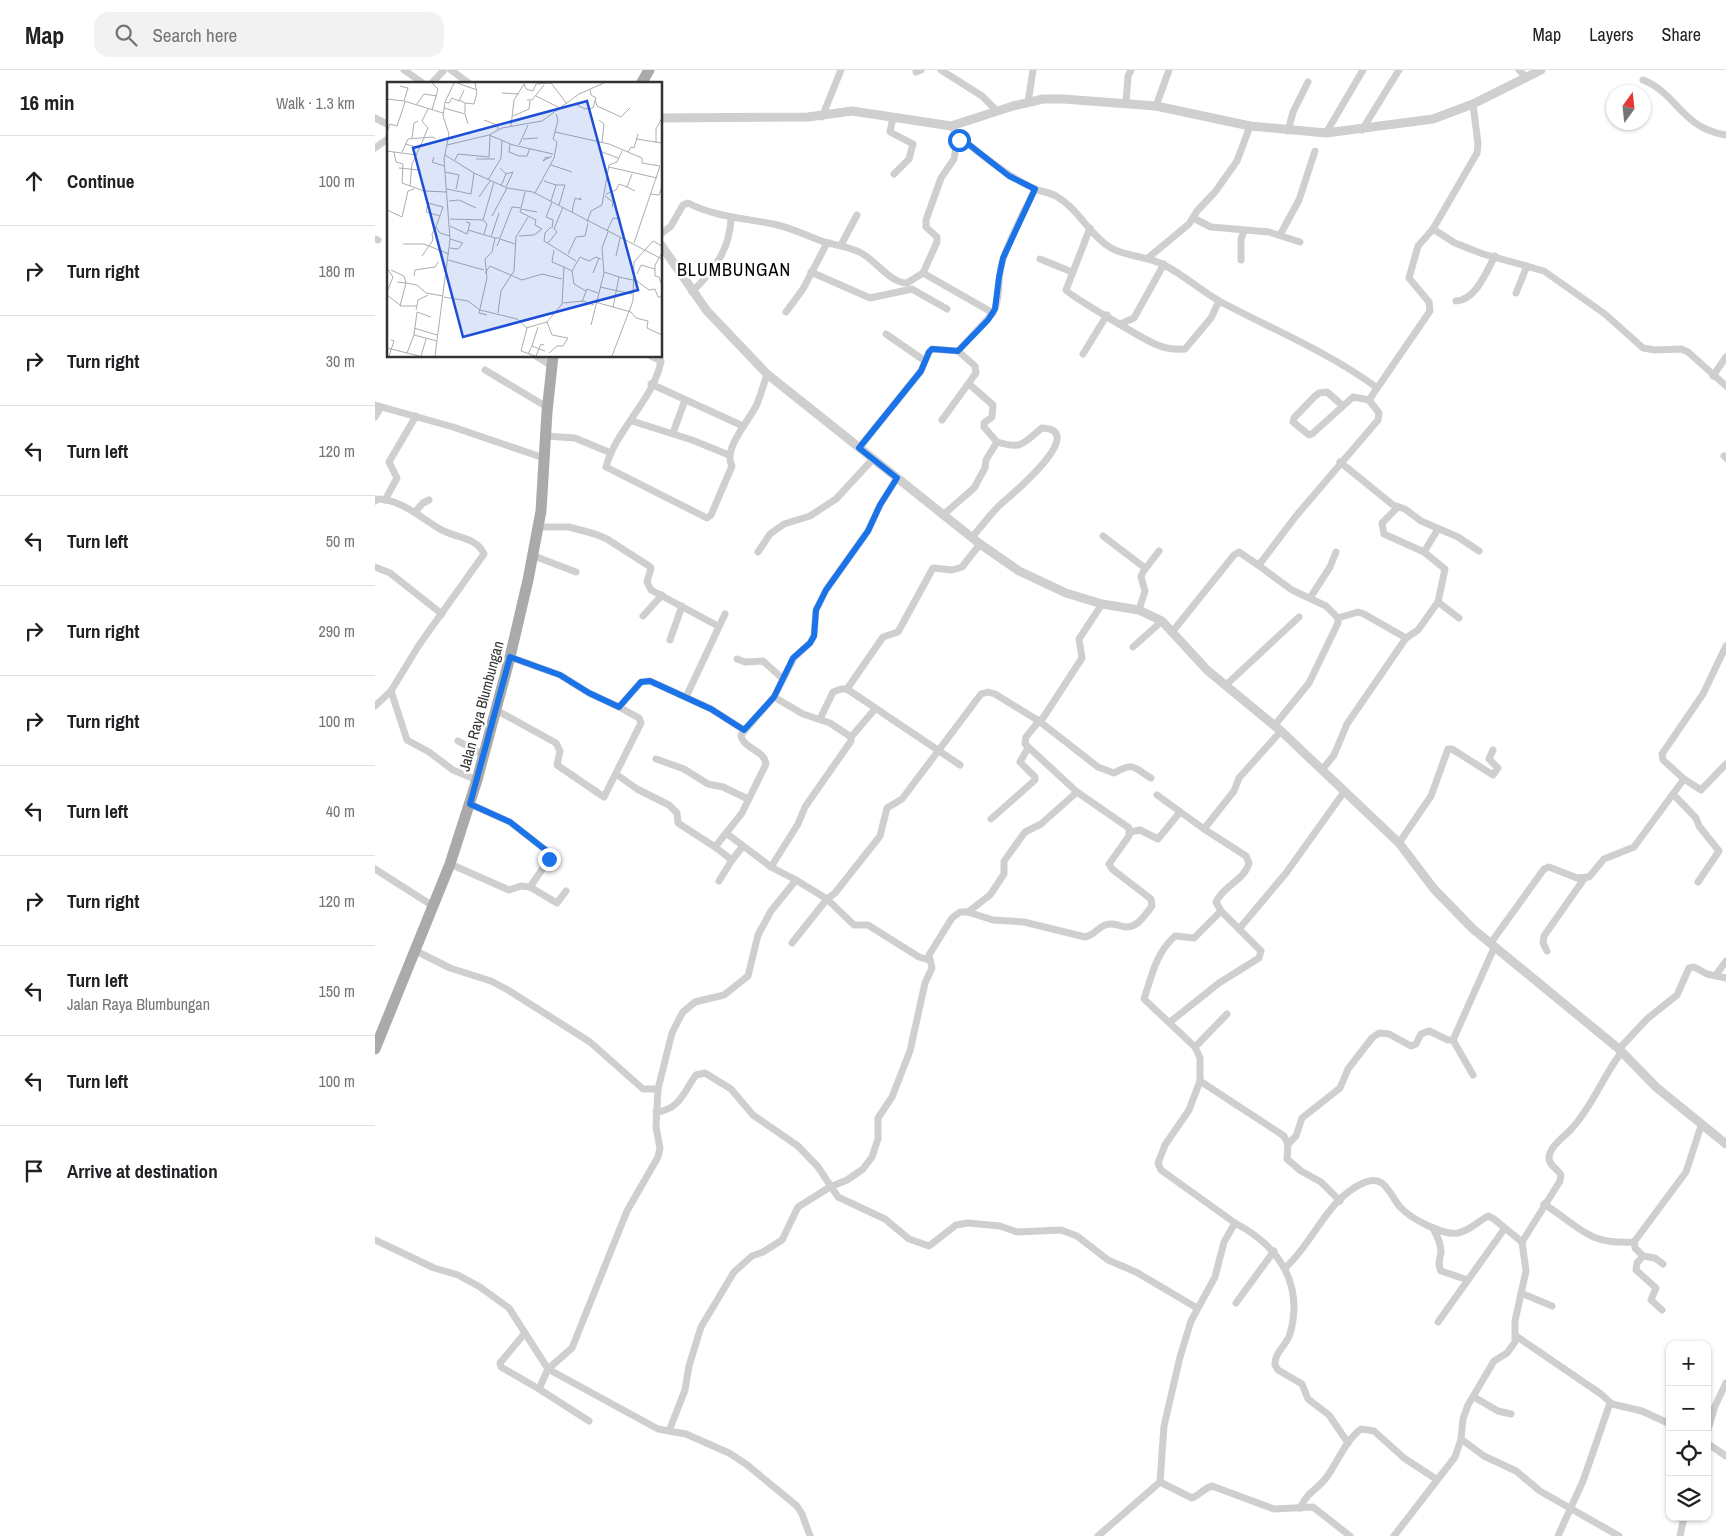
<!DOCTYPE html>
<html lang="en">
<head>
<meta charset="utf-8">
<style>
	:root { --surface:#fff; --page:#f2f2f2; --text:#202124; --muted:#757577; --line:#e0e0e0 }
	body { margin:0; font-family:"Archivo Narrow",sans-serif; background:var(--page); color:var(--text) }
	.controls { position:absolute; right:15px; bottom:15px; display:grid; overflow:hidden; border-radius:10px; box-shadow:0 1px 4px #0004 }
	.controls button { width:45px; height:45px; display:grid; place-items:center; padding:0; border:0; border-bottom:1px solid var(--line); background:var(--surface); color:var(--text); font:25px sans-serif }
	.compass { position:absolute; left:1231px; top:15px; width:45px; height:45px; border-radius:50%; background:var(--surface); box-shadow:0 1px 4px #0004; rotate:15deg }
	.stop { position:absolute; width:15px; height:15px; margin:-11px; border:4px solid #1a73e8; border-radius:50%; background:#fff }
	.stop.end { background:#1a73e8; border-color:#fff; box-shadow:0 1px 5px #0008 }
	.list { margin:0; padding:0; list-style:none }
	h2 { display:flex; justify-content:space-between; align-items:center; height:65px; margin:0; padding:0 20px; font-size:21px }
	h2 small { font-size:16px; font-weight:400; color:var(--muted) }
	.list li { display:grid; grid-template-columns:32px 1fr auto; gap:15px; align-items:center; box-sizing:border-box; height:90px; padding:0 20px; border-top:1px solid var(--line) }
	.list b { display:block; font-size:19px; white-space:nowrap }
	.list p { margin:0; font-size:16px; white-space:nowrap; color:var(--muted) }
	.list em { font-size:16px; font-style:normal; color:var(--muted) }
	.icon { flex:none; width:28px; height:28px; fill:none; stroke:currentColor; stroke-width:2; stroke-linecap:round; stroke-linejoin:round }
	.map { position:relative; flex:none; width:1351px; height:1466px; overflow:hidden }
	header { display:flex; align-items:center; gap:30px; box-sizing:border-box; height:70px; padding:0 25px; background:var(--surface); border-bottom:1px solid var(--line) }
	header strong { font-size:24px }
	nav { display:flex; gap:28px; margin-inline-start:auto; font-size:18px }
	.search { width:350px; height:45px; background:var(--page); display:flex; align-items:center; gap:12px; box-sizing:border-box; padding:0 18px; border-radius:15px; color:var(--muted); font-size:19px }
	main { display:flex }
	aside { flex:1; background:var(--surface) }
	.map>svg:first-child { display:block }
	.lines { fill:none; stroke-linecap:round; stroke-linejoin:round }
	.minor { stroke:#cfcfcf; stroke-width:7 }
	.tertiary { stroke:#cfcfcf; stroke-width:9 }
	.primary { stroke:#aaa; stroke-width:11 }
	.route { stroke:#1a73e8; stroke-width:6 }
	.labels { text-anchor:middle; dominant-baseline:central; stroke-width:5; stroke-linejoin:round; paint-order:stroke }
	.street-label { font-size:15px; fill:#323232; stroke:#fff }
	.quarter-label { font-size:18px; letter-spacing:1px; fill:#000; stroke:#fff }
	.inset-road { fill:none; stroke:#adadad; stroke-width:1 }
	.view { fill:#1d4ed8; fill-opacity:0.15; stroke:#1d4ed8; stroke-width:2.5 }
	.inset-edge { fill:none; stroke:#323232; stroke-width:2.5 }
</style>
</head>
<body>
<header>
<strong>Map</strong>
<div class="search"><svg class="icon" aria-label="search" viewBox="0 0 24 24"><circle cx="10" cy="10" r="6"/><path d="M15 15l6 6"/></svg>Search here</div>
<nav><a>Map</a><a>Layers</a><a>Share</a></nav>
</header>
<main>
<aside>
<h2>16 min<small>Walk · 1.3 km</small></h2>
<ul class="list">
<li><svg class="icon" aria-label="ahead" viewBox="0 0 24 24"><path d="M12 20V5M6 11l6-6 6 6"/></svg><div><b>Continue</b></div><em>100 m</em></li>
<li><svg class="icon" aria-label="right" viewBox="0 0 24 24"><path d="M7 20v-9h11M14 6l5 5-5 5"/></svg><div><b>Turn right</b></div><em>180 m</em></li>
<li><svg class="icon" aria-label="right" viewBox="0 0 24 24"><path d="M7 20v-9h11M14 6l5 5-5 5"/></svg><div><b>Turn right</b></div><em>30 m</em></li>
<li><svg class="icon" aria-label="left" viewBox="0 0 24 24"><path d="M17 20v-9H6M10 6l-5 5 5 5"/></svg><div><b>Turn left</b></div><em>120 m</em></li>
<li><svg class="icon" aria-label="left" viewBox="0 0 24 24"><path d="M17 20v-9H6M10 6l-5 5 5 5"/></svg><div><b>Turn left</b></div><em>50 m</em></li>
<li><svg class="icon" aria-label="right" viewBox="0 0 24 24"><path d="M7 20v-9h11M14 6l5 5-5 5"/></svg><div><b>Turn right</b></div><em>290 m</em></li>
<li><svg class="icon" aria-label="right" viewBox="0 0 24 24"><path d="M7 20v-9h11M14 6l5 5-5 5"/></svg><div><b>Turn right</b></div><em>100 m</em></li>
<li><svg class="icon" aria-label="left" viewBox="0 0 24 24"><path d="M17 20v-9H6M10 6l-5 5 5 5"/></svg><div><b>Turn left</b></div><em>40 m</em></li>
<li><svg class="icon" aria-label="right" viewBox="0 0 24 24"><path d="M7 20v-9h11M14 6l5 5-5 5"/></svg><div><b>Turn right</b></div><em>120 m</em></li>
<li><svg class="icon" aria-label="left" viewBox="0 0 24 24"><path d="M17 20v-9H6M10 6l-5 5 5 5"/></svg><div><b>Turn left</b><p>Jalan Raya Blumbungan</p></div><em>150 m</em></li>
<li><svg class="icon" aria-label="left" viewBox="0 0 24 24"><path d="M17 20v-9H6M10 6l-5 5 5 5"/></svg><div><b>Turn left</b></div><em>100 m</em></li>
<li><svg class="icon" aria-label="arrive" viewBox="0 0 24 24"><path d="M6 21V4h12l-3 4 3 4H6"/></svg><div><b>Arrive at destination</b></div></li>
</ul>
</aside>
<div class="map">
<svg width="1351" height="1466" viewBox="0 0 1351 1466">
	<rect width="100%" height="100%" fill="#fff"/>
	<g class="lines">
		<g class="minor">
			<polyline points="29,0 49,14"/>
			<polyline points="76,0 95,14"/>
			<polyline points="566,0 607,26 622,41"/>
			<polyline points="1144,0 1152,8"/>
			<polyline points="541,2 546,0"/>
			<path d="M1268 10C1302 23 1306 58 1351 65"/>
			<polyline points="56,14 69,0"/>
			<polyline points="653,32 658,0"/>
			<polyline points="751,32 753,6 756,0"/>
			<polyline points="1098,34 1103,74 1102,83 1058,159 1080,173 1108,184 1169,201 1230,244 1268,278 1280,280 1306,279 1313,282 1351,316"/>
			<polyline points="781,36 794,0"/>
			<polyline points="447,47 466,0"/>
			<polyline points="518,47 515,62 538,74 534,89 519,104"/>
			<polyline points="0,48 14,55"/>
			<path d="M576 56C590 75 637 109 660 119 667 122 674 122 681 126 704 139 714 165 736 178 752 187 773 186 789 195 809 205 826 221 846 232 899 260 953 282 1001 317"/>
			<polyline points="987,60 1024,0"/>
			<polyline points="913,61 918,42 933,12"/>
			<polyline points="951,63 988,0"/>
			<polyline points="0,78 14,68"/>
			<polyline points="818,148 836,157 894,162 925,172"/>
			<path d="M715 158 691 220C694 225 770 270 780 274 791 279 799 280 810 279L836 248 844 231"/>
			<path d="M286 164 296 156 308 135 313 133C340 147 369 148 398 154 415 157 432 166 449 172 460 175 471 176 482 181 499 187 515 214 532 213L548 203 562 172V167L551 157V150L566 108 579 89 583 66"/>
			<polyline points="905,165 924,130 940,81"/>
			<polyline points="0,169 3,170"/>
			<polyline points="466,175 482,145"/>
			<polyline points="773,188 814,154 822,141 840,122 862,91 875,56"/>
			<polyline points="665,189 697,202"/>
			<polyline points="866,190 866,169 869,161"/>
			<polyline points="436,202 495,228 537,219 572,239"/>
			<polyline points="548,203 618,243"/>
			<path d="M317 222C339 200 355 180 356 148"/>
			<polyline points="1141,223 1152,196"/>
			<path d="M1081 231C1101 230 1111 202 1120 186"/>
			<polyline points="411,242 428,219 452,173"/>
			<polyline points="745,254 759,248 789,194"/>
			<polyline points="511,264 550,291"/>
			<polyline points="708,284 732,245"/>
			<polyline points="161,286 177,296"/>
			<path d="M276 286 286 291C279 329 240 361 231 397L332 448 336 445 357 396C347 379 375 350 382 334 386 324 389 314 392 304"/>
			<polyline points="110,300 172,337"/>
			<polyline points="1338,306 1351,287"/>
			<polyline points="276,314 368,356"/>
			<polyline points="0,335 78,357 169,388"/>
			<polyline points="968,336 952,322 944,323 939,327 919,348 918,352 934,365 937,364 978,327 994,330"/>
			<polyline points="0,347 6,337"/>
			<polyline points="567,350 601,303 600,296 583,281"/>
			<polyline points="257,351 317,370 354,385"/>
			<polyline points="298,363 310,330"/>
			<polyline points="170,366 200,368 236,383"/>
			<path d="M484 378 546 301 554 282 557 279 583 281 618 243C626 229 622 209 627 193 634 168 649 143 660 119"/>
			<polyline points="1349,386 1351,388"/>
			<polyline points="965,392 1018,435 1030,439 1046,451 1083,467 1104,481"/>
			<polyline points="10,430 22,408 14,392 41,346"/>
			<path d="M0 431 2 429C26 429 46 448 65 459 79 468 101 466 109 484L44 575 16 621 0 636"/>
			<polyline points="1023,437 1007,453 1009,464 1049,482"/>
			<polyline points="40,442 48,433 54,430"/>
			<polyline points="568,445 599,418 610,398 611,390 622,372 609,357 609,353 617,347 618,335 594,314"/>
			<polyline points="164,457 194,457 220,464 232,469 274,496 276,498 272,512 276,520 343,556"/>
			<polyline points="1063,459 1049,482 1070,499 1063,532 1084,548"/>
			<path d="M598 466C607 456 616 443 626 434 635 426 715 360 667 358 648 373 648 380 622 372"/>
			<polyline points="728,466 770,498"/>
			<polyline points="383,482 395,464 409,454 435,446 461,429 498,389"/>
			<polyline points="159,486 201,502"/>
			<polyline points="883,495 917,520 951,536 963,548 963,553 934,613 899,656"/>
			<polyline points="0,497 15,503 67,544"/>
			<polyline points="935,528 955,497 961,482"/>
			<polyline points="764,540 770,521 766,507 768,502 784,481"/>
			<polyline points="268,546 287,525"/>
			<polyline points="798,561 859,485 864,482 883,495 887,491 921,446 1003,350 1004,343 994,330 1055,241 1054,232 1034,208 1043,176 1058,159"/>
			<polyline points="1031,568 1043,560 1063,532"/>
			<polyline points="295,570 307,536"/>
			<polyline points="758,577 787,551"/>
			<polyline points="135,587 185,605 214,623 244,637 266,612 275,611 336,639 369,660"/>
			<polyline points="362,589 370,592 388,591 408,609"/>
			<polyline points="851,615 924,547"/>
			<polyline points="472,619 585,695"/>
			<polyline points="16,621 32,670 54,682 78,700 102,710"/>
			<polyline points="311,627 350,544"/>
			<polyline points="399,627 428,644 455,653 476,667"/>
			<polyline points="121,640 181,673 185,681 182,695 229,727 266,653 264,648 244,637"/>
			<polyline points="445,649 458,622 466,619 472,619 508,567 523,562 558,498 577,500 587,497 605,474"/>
			<polyline points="83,671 109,685"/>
			<polyline points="281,689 309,699 333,714 348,717 373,729"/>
			<polyline points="947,700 959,685 972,654 1031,568 989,544 983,542 963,548"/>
			<path d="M241 704 262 719 294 735 302 743 303 753 340 777 367 743 391 694C389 679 368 679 366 665L399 627 419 588 435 573 439 566 441 540 451 520 493 461 505 435 522 408"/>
			<polyline points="1309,709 1326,720 1351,694"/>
			<polyline points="1298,724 1321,748 1324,756 1344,781 1323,812"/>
			<polyline points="782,725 829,759"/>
			<polyline points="616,749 660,710 660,707 645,692 653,678"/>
			<polyline points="755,762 765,760 783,769 805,742"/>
			<polyline points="351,763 396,797 421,810"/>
			<polyline points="1024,773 1056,726 1073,679 1077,679 1118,705 1123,698 1114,689 1118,680"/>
			<polyline points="340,777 357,790 368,776"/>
			<polyline points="75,794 134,820 146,816 155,817 177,785 135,752 95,734"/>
			<polyline points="396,797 423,754 430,737 476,671 476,667 500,639"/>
			<polyline points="0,799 58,836"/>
			<polyline points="344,811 357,790"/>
			<polyline points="155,817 182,833 191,821"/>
			<path d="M846 841 819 868 800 866C781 883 777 905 769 929L820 977 825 988V1011L909 1066 913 1074 912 1089 926 1101 946 1112 965 1131"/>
			<path d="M593 842 618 850 649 852 710 867C720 865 722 858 730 855 736 853 740 854 746 856 761 861 769 846 777 836L776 829 737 799 734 794 754 766V758L702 722 650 674 651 667 664 651 723 697 739 703C759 692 758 697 776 708"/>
			<path d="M864 859 846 841 841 832C848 816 870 810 874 793L871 786 829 759 859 721 864 708 906 661"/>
			<polyline points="417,873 452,829 479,855 493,855 544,887 554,890"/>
			<polyline points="1115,874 1169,799 1174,797 1202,808 1214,807 1229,789 1259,777 1309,709 1288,690 1287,684 1328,624 1351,576"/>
			<polyline points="41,881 75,898 116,911 133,920 215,972 268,1019 283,1019"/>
			<polyline points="1172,881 1168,873 1169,866 1209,809"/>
			<polyline points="1341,905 1351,891"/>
			<polyline points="795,952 844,913 884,888 886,881 864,859 911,803 969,722"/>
			<polyline points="1078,970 1098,1005"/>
			<polyline points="820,977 852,944"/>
			<polyline points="1244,979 1272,949 1302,925 1314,898 1319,897 1332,904 1351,908"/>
			<polyline points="825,1011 814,1040 790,1075 783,1093 786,1100 860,1153"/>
			<path d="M281 1042C305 1040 309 1021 321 1005L330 1003 356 1019 378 1045 423 1076 443 1097 463 1127 510 1149 534 1169 554 1176 581 1155 593 1153 625 1156 642 1162 686 1160 702 1166 733 1190 761 1202 822 1238"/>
			<polyline points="913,1074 921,1066 927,1048 965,1018 973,999 997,968 1004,963 1014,964 1036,976 1041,974 1046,964 1054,961 1073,970 1078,970 1119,878"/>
			<path d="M1169 1134C1204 1156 1212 1175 1259 1172"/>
			<path d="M1058 1158C1062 1166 1066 1173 1066 1182 1065 1189 1062 1194 1066 1201L1093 1210"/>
			<polyline points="0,1170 59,1198 83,1205 105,1217 134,1238 173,1299 283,1359 311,1364 354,1383 371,1394 422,1436 427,1444 435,1466"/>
			<polyline points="1268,1186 1280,1188 1288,1194"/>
			<path d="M911 1197C939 1172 951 1130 988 1113 1010 1103 1014 1124 1025 1137 1035 1148 1068 1166 1083 1163 1096 1160 1102 1152 1113 1146L1119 1149 1147 1172"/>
			<polyline points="1146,1223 1177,1236"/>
			<polyline points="861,1233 899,1181"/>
			<polyline points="1287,1240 1276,1230 1281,1218 1261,1200 1262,1193 1268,1186 1260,1178 1259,1172 1311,1102 1326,1056"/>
			<polyline points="1063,1252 1130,1158"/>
			<polyline points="150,1263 125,1293 126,1297 164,1319"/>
			<polyline points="1141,1266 1226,1324 1237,1334"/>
			<polyline points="1099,1327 1123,1341 1136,1344"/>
			<polyline points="214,1351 164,1319 173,1299 197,1278 252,1141 283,1087 285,1078 281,1057 283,1019 297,963 304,949 308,942 320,932 349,925 373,906 383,865 396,841 421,810 452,829 460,823 505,766 512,738 527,729 606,624 613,622 620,624 664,651 668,648 707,588 704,569 727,534"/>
			<polyline points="294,1361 310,1320 314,1296 326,1257 359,1202 377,1186 388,1182 407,1170 423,1137 455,1117 472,1110 488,1099 497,1087 503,1069 503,1048 517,1027 535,981 550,913 557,898 554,885 577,848 585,842 593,842 615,825 629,804 629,791 632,787 650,762 666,754 702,722"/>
			<polyline points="1332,1363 1340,1336 1351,1313"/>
			<polyline points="1086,1369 1109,1386 1141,1401 1165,1421 1244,1466"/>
			<polyline points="1332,1373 1351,1386"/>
			<path d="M785 1412 817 1428C825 1425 829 1418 837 1416L899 1439 938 1437 975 1466"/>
			<path d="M925 1438C934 1420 941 1421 951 1408 963 1392 970 1371 986 1359L999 1361 1029 1388 1061 1409"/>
			<path d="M723 1466 785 1412 789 1356 805 1287 816 1251 840 1207 849 1172 860 1153C904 1176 929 1214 915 1264 911 1276 899 1283 900 1295L903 1300 927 1314 933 1329 954 1345 973 1373"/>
			<path d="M1019 1466 1080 1387 1086 1369 1088 1349 1093 1335 1119 1291 1132 1283 1140 1272V1251L1151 1201 1147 1172 1185 1111 1186 1105C1183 1099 1173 1095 1174 1087 1176 1074 1191 1066 1198 1057 1218 1035 1228 1006 1246 983"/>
			<polyline points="1183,1466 1208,1411 1234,1336 1237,1334 1267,1341 1295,1354"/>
			<polyline points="1305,1466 1309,1447"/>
		</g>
		<g class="tertiary">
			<polyline points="286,48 433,47 477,41 576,56 638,36 668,29 688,29 781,36 875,56 951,63 1058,49 1098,34 1166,0"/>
			<polyline points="286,175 332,241 392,304 605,474 644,501 691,523 727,534 764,540 787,551 832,600 906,661 1024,773 1059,819 1098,859 1244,979 1281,1017 1351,1074"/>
		</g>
		<g class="primary">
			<polyline points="266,14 274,0"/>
			<polyline points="0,979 75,794 102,710 135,587 153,510 166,441 172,342 178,286"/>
		</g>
	</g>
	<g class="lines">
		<polyline class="route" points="174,789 177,785 135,752 95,734 135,587 185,605 214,623 244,637 266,612 275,611 336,639 369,660 399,627 418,588 435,573 439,566 441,540 451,520 493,461 505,435 522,408 484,378 546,301 554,282 557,279 583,281 613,250 620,239 624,207 628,188 660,119 634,106 583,66 584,70"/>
	</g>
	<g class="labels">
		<g class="street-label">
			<text transform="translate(106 636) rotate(-75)">Jalan Raya Blumbungan</text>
		</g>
		<g class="quarter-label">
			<text x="359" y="199">BLUMBUNGAN</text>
		</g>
	</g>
	<g transform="translate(12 12)">
		<rect width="275" height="275" fill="#fff"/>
		<path class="inset-road" d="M45 1 51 7 45 28M70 1 90 8M164 1 180 22M13 4 21 6 17 19M115 11 132 12M149 14 175 27M0 17 17 19 56 31M72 18 78 21V31M140 18H145L157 3M208 18 210 24 234 35 243 26M58 20 62 21 65 16 72 19 77 8M78 21 87 22 90 11 88 1M29 23 37 12 50 14M190 23 198 27 206 26 209 16 204 13 203 7M57 26 78 32 81 42M169 32 171 38 168 50 222 62 255 76V81L273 84M126 34 142 27 143 19M97 38 110 43 111 47M212 38 217 42 215 60M124 44 127 18 137 2 139 7 146 9 149 2 164 1M0 50 3 42 10 44 18 20M102 53 126 63 166 72M37 55 41 46 35 39 41 27M25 56 27 41 31 39M136 57 151 56M249 57 275 61M269 61V47L275 36M18 62 33 66M123 62 122 70 132 74H140L143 66M60 63 102 53 115 46 155 39 192 12 217 1M132 63 141 43M0 69 7 70 9 80 16 82 15 101 37 109 60 110M213 69 231 76M7 70 30 73M15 70 21 57 46 55 49 57M241 70 244 65 247 66 251 52M58 73 87 91 120 106 146 110 275 177M47 75 45 80 57 84M162 76 159 75 156 79 165 74M89 77H108M68 78 71 72 102 75 103 54M164 83 185 90M222 85 270 96M12 86 32 88M113 86 119 92 114 104M58 90 72 93 69 107M119 92 126 90 119 105M245 92 240 105 248 109M101 98 114 76 115 58M157 99 169 103 164 119M169 103H178L172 123M23 104 25 82 37 56M60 107 84 112 87 91M148 111 167 76 170 60 166 57 168 50M219 112 229 108 232 102 240 105M263 112 272 113 275 105M218 114 226 120 225 125M92 115 103 99M62 119 72 118 89 126M134 127 150 130M0 128 15 135 21 109 27 107M185 130 188 116 194 118 193 115M105 134 120 106M63 137 96 138 100 142 97 152M96 138 107 100M200 140 204 129 215 123 222 83 230 80 235 69M63 144 80 152 83 141 79 140M49 145 53 151 63 154M164 145 158 151 157 159 189 179M165 146 166 138 159 135 165 120M81 148 108 156M220 149 226 136 234 137M132 154 147 153 155 147 148 143 149 138 133 130 134 127M104 155 112 131M161 161 170 150 167 147 176 125M247 161 273 84M16 162H37L62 172M110 164 113 157 128 162M63 166 71 167 76 161 63 157M167 168 165 180 177 185M275 171 268 183V194L272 195 275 204M181 172 189 155 198 154 201 141M35 174 46 158 45 152 49 145 56 125 41 121 39 130 53 134M229 174 233 156M61 178 97 188M0 186 6 195 0 210M4 188 17 194 19 201 30 203 39 211 56 214M185 189 193 175 202 179 209 175 214 177M217 190 232 195M98 191 103 184 135 198 155 192 175 197M206 191 212 176M250 192 254 183 268 187M27 194 28 188 48 185 51 180M10 200 19 201 13 224H30M213 205 245 212M0 213 13 223M57 215 81 219 93 228 130 237 140 246 134 269 148 274M195 220 200 207 211 211M208 220 244 230 249 236 261 239 260 246 275 253M176 221 196 219 207 223M226 225 232 195 250 199 262 208 268 207 271 215H275M29 228 31 218 41 213M111 231 114 209 127 189 129 155 141 135M100 233 92 231 100 196 98 177 105 170 108 156H113L125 125 134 126 138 110M160 240 165 253 181 256 176 264H170L162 271M204 243 217 191 215 166 221 150M27 246 50 253M139 246 160 240 175 222 177 185 185 189 187 202 199 209M27 253 50 259M145 264 151 245M0 266 32 274M20 271 27 253 30 230 44 235M141 272 145 264 158 269M2 274 7 259 4 258M34 274 39 257M48 274 63 157 57 77 62 52 56 34 58 20 67 1M149 274 154 262 157 263M225 274 246 219 247 180 266 159 275 164"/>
		<path class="view" d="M200 19 251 208 76 255 26 66Z"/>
		<rect width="275" height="275" class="inset-edge"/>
	</g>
</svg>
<div class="controls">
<button>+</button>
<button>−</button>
<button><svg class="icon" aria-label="locate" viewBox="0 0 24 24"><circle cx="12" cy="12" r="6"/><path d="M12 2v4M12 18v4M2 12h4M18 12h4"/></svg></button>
<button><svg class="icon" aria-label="layers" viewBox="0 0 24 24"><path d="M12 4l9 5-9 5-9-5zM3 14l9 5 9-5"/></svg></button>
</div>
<svg class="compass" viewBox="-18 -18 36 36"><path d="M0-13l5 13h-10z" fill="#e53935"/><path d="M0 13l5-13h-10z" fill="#757577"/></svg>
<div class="stop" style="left:584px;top:70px"></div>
<div class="stop end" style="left:174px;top:789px"></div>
</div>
</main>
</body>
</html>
